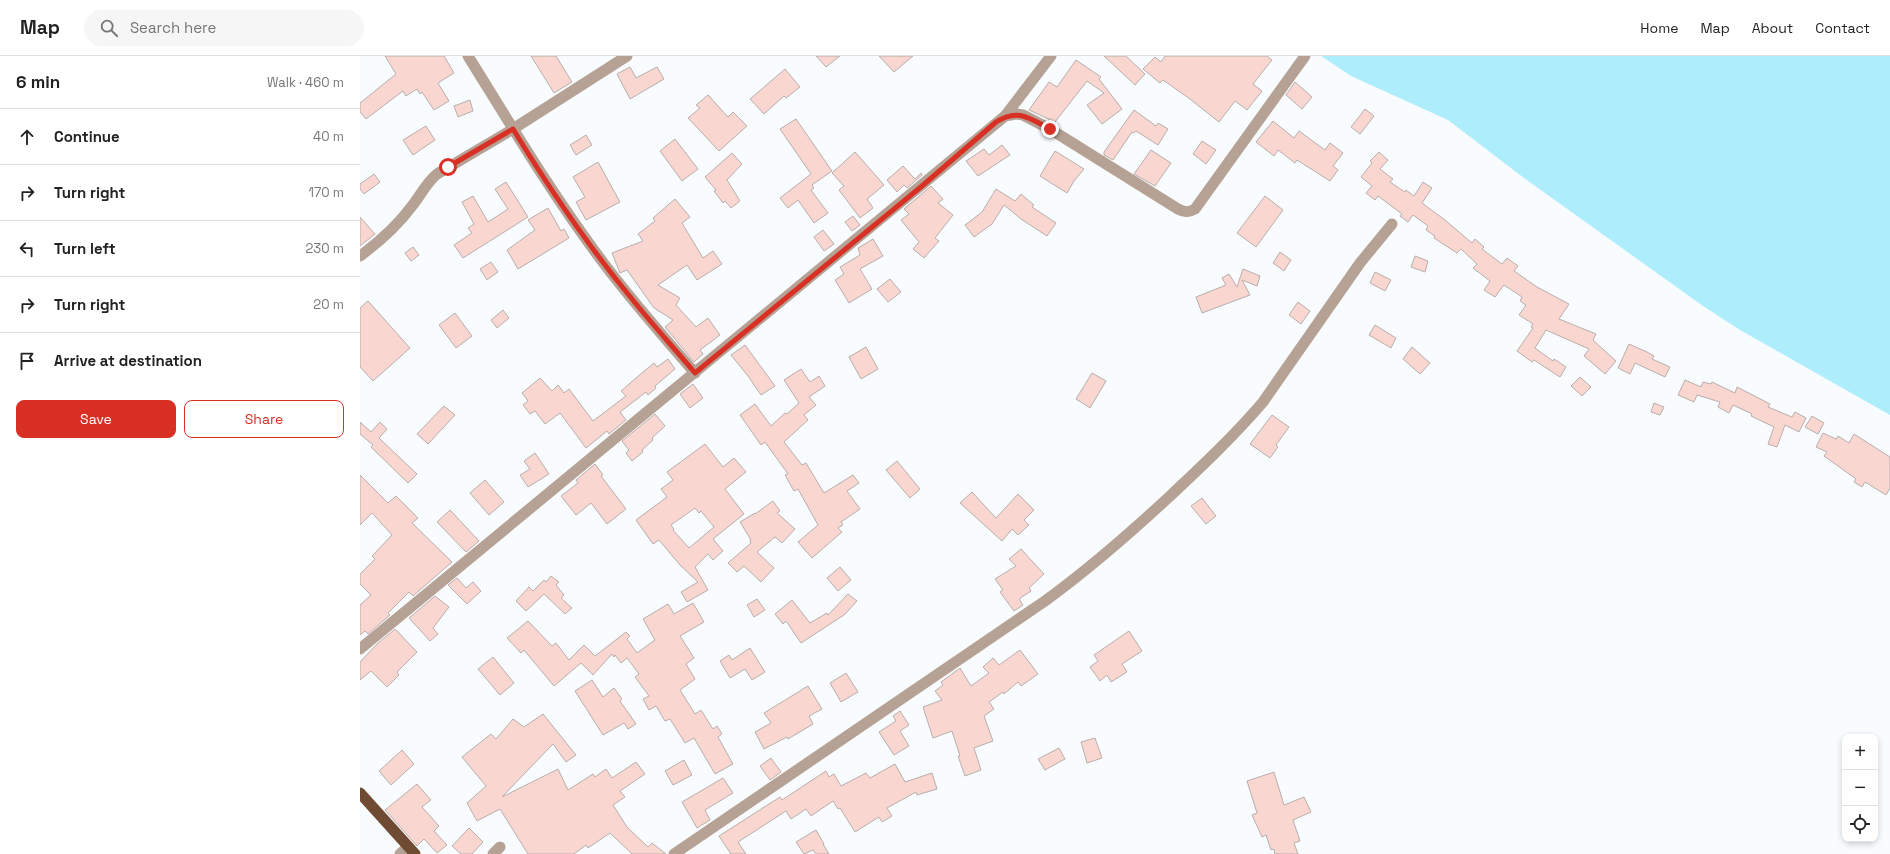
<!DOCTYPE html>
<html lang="en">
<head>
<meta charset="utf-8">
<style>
	:root { --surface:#fff; --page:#f6f6f6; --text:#222; --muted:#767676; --line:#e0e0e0; --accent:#d93025 }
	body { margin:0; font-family:"Space Grotesk",sans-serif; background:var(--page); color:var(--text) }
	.controls { position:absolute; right:12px; bottom:12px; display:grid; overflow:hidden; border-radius:8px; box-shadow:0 2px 6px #0003 }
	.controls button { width:36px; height:36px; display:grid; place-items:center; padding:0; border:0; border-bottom:1px solid var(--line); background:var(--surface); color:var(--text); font:20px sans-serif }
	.stop { position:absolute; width:12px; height:12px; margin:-9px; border:3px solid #d93025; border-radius:50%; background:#fff }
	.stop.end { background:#d93025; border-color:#fff; box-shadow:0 1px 4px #0008 }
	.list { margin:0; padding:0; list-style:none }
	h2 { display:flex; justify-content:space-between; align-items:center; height:52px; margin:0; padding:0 16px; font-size:17px }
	h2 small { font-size:13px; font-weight:400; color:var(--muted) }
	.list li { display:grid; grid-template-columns:26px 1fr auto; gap:12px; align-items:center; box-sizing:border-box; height:56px; padding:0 16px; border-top:1px solid var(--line) }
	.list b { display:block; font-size:15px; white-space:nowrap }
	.list em { font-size:13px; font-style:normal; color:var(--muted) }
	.actions { display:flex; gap:8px; padding:12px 16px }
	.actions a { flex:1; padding:9px 0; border:1px solid var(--accent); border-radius:8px; text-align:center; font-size:14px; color:var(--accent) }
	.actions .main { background:var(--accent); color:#fff }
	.icon { flex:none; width:22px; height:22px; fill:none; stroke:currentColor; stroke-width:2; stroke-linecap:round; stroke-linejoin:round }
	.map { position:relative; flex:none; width:1530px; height:798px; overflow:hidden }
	header { display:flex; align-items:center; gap:24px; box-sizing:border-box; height:56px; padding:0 20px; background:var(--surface); border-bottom:1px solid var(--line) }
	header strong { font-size:19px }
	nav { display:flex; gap:22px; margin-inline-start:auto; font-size:14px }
	.search { width:280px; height:36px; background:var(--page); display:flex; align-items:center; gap:10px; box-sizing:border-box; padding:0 14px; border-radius:22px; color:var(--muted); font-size:15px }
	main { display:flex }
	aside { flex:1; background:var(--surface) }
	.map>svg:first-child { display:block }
	.water { fill:#aeedfb }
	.building { fill:#f9d6d0; stroke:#b7aead; fill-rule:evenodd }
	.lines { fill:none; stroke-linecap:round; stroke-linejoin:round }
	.minor { stroke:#b6a295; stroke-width:11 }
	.tertiary { stroke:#b6a295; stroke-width:11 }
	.trunk { stroke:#6f4b34; stroke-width:11 }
	.route { stroke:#d93025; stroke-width:5 }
</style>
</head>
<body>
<header>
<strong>Map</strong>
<div class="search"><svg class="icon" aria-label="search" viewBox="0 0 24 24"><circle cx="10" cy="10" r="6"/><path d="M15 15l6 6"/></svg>Search here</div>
<nav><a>Home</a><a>Map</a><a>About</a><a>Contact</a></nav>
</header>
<main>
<aside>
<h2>6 min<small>Walk · 460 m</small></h2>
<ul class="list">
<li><svg class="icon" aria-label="ahead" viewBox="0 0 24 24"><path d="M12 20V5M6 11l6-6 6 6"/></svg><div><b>Continue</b></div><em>40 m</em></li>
<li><svg class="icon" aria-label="right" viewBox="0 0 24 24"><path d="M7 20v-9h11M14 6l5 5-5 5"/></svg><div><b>Turn right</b></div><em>170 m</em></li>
<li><svg class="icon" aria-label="left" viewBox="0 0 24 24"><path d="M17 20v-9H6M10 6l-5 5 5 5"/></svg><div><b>Turn left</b></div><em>230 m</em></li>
<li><svg class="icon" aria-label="right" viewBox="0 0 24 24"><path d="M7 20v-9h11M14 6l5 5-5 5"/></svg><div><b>Turn right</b></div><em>20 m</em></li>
<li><svg class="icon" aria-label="arrive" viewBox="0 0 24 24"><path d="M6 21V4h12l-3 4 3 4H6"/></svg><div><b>Arrive at destination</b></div></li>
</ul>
<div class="actions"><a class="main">Save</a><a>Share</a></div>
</aside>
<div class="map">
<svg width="1530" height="798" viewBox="0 0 1530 798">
	<rect width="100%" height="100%" fill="#f9fcfe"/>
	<polygon class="water" points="961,0 1530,0 1530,359 1380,274 1343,250 1164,122 1088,64 991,20"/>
	<g class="building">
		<polygon points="25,0 84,0 94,17 78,27 89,45 74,54 62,36 60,38 57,33 46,40 43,35 6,63 0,56 0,47 36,18"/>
		<polygon points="171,0 196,0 212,26 194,37"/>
		<polygon points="456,0 480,0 466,11"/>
		<polygon points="519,0 553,0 534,16"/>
		<polygon points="744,0 766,0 785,18 775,29"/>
		<polygon points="805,0 907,0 912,4 893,28 902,35 887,54 875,45 859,66 830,43 803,24 800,27 783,13 795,1 801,6"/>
		<polygon points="716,4 741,21 739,23 762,53 742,68 727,49 744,37 727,25 695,66 669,54 689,26 697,31"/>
		<polygon points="270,11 276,22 297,11 304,23 270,43 257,18"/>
		<polygon points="425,13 440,31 426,42 424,40 404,58 390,43"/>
		<polygon points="935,26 952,41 942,53 926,39"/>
		<polygon points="348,39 368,61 373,56 387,70 359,95 328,62 340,52 336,49"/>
		<polygon points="110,44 113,55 98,61 94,50"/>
		<polygon points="1005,53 1014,60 1000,78 991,71"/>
		<polygon points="774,54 796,70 798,67 808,73 798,89 776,75 774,77 772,76 753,104 744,99 744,96"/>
		<polygon points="436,63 472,115 452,129 454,132 451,134 468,157 454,167 438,144 428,152 420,142 451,118 420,73"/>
		<polygon points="913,65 934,82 939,75 965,94 970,87 983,97 973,110 978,114 970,125 937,104 935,107 918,94 914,100 896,86"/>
		<polygon points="66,70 75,84 53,99 43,84"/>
		<polygon points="226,79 232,89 216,99 210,89"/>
		<polygon points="315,83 338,113 322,125 300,95"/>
		<polygon points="842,85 856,94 846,108 833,98"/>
		<polygon points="642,89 650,99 618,120 606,105 624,93 629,99"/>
		<polygon points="791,94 811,107 795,130 774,118"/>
		<polygon points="695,95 724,113 714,125 707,137 680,120"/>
		<polygon points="495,96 524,129 507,143 513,152 500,162 479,134 484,130 472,117"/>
		<polygon points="1019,96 1028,104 1020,113 1033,123 1030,126 1045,136 1046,134 1054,140 1063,126 1072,132 1062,147 1085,164 1112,187 1115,183 1124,191 1122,193 1142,208 1147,202 1158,210 1154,215 1177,231 1209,248 1199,263 1236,278 1233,284 1256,305 1245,318 1224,300 1229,293 1186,274 1175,292 1193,305 1194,303 1206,311 1200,321 1174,304 1172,306 1157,295 1173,272 1171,271 1173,268 1159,259 1166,249 1160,245 1162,241 1144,229 1135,241 1124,234 1130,225 1113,212 1117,208 1101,193 1097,197 1074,182 1075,180 1066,174 1068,170 1053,159 1048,166 1040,160 1042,158 1018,140 1015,144 1006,137 1012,130 1001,121 1012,107 1010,105"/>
		<polygon points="372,97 382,108 367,124 380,145 371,152 365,145 363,147 354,135 356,134 345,121"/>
		<polygon points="238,106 260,146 226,164 216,146 225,141 213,121"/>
		<polygon points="543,110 555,123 561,117 562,119 547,132 544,129 537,136 527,124"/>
		<polygon points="14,118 20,126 4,138 0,133 0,128"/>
		<polygon points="146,126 168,161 103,202 94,189 112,177 108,172 114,168 102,146 113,140 128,166 148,153 135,133"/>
		<polygon points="571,130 583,143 578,147 593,159 575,182 579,185 564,202 553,193 559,186 541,164 549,158 544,153"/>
		<polygon points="636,133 655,145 661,138 674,149 672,151 696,167 687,180 661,163 644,149 632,168 614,181 605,169 622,156"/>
		<polygon points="905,140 923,154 896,191 877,177"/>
		<polygon points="315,143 330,161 322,167 343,202 353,195 362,208 337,224 327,209 298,229 320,242 316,249 336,271 348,262 360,279 340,294 343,298 334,306 305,271 313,264 294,252 267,214 260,217 252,197 283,185 278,178 295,165 293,162"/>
		<polygon points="188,152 201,175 204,173 209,182 158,213 147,194 175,174 168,164"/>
		<polygon points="493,160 500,169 492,175 485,166"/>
		<polygon points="0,161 15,178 0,190"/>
		<polygon points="463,174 474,188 464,195 454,181"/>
		<polygon points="513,183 523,200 500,213 512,233 489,247 475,224 484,218 480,211 500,199 498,192"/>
		<polygon points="53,191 59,199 51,205 45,197"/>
		<polygon points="920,196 931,204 924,215 913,207"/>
		<polygon points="1055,200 1068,205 1065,216 1051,211"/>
		<polygon points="131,206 138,216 127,224 120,213"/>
		<polygon points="883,213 900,220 897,230 882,224 890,239 842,257 836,241 866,229 862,222 869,218 877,231"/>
		<polygon points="1015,216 1031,224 1025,235 1010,227"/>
		<polygon points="530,223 541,236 528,246 517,233"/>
		<polygon points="8,245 50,292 13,325 0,311 0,252"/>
		<polygon points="938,246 950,255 941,268 929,259"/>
		<polygon points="143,254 149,262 137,272 131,264"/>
		<polygon points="95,257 112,280 96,292 79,269"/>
		<polygon points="1015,269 1036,282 1031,292 1009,279"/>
		<polygon points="1269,288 1287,296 1294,300 1292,303 1310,311 1305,321 1275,307 1270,318 1258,312"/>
		<polygon points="385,289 415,330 401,339 388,320 371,299"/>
		<polygon points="506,291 518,313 501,323 489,301"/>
		<polygon points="1052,291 1070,307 1060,318 1043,303"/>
		<polygon points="308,303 315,313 295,330 296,332 288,339 286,336 260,356 266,364 249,378 247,375 226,392 200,357 185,368 175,355 170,358 163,349 168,345 162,337 180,322 192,335 198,329 204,337 209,333 233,365 266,340 261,335 283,316 294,307 297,311"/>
		<polygon points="441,313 450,326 459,320 465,330 449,341 456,349 444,359 448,364 424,386 442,409 446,407 464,437 493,419 499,427 487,435 500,453 481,466 483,469 478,472 482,476 452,502 438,486 458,469 438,433 434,435 425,419 428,418 405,386 401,389 380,359 395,348 411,370 425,357 427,358 439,347 424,324"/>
		<polygon points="732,317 746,325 730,352 716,343"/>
		<polygon points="1220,321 1231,331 1222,340 1211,330"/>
		<polygon points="1325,324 1341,331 1343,326 1351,328 1352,326 1375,337 1377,331 1410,348 1408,351 1432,361 1435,356 1446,362 1439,376 1425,369 1417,391 1408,388 1414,371 1391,360 1392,358 1373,349 1369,357 1358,351 1360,346 1337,339 1334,346 1318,339"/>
		<polygon points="333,328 343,342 330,352 320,338"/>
		<polygon points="1294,347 1304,351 1300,359 1291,356"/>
		<polygon points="84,350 95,359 68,388 57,378"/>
		<polygon points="295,358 305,370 292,382 293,384 282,394 283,396 272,405 266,397 269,394 262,385"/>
		<polygon points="912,359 929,371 916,389 918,391 910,402 890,388"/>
		<polygon points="1452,360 1464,367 1458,378 1445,371"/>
		<polygon points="0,366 11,376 20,366 27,373 19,382 57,418 48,427 11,391 13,389 0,378"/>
		<polygon points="1463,377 1476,383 1478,380 1489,387 1494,378 1530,401 1530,432 1526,439 1505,426 1502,431 1494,426 1496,423 1464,400 1467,396 1456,391"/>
		<path d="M345 388 363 411 374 402 386 416 365 433 384 458 353 483 363 495 353 504 348 498 335 511 348 534 327 546 321 536 338 526 320 509 299 484 293 488 276 464 307 441 301 433 313 424 307 416ZM335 452 339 457 341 455 354 471 329 492 313 474 314 473 311 469Z"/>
		<polygon points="175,397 189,418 168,431 160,419 170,413 164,405"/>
		<polygon points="537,405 560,433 550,442 526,414"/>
		<polygon points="235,408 243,419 241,420 266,453 247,468 231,447 216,459 201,440 218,427 216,424"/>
		<polygon points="0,419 28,447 36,440 58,462 52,467 92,506 53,540 49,536 28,557 30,559 8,578 5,575 0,579 0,549 11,539 0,528 0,518 15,503 12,500 32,479 12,457 0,469"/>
		<polygon points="125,424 144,446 129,459 110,437"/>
		<polygon points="612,436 636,462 658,438 674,454 664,464 669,469 658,479 652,473 642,485 600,447"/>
		<polygon points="842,442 856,460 846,468 831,450"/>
		<polygon points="413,445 420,455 417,457 435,473 422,487 415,481 397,496 414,512 401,526 384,510 377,516 368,507 391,487 390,485 391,484 380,466 395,457 395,458"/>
		<polygon points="90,454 119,485 106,496 77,466"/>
		<polygon points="661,493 684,518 669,532 671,535 659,543 663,549 654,555 640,536 643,534 635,523 656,510 649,503"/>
		<polygon points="480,511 491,524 478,535 467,522"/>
		<polygon points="191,520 199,526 196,529 204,539 201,542 212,552 205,558 184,538 166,555 156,545 169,531 173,535 184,524 186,526"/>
		<polygon points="97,522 106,532 113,526 121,535 107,548 88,529"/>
		<polygon points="488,538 497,545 484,559 441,587 426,565 423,568 415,558 432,544 450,567 467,557 468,559"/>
		<polygon points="75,540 89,551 73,572 78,578 70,585 49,562"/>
		<polygon points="397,543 405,554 394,561 387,549"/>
		<polygon points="333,547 344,566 320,580 334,602 326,608 335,623 320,634 335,658 341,654 353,673 357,670 362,678 358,681 373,708 355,718 334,682 325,687 310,663 305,665 296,650 289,654 283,643 289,640 275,621 279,618 267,602 261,607 255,599 254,601 252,598 233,619 221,607 194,630 164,594 161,597 147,582 168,565 192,590 196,587 209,604 224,589 235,600 266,576 270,580 267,583 277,597 295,584 283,563 308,548 314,558"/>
		<polygon points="35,573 57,596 37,616 39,619 27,631 11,615 0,624 0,606 17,588"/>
		<polygon points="769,575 782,595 762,608 767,616 751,626 747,619 740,625 730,611 738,605 734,599"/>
		<polygon points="390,592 405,616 392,624 385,613 370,622 360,605 369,599 372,604"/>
		<polygon points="660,594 678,618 661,630 658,626 644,638 643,636 629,646 634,653 624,660 633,685 614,692 621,714 605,720 598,700 600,700 592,675 573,682 563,651 582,644 575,635 583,629 581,626 600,612 611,630 629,617 623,611 633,602 639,609"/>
		<polygon points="133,601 154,627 140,639 118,613"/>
		<polygon points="486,617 498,636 481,646 470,627"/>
		<polygon points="232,624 243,641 254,632 262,643 260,645 276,668 268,673 264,667 243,679 215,635"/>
		<polygon points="448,630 462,653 449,660 453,668 428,683 427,681 404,693 395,676 411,667 404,657"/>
		<polygon points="540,655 549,669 540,675 549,690 534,699 519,676 536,665 533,660"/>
		<polygon points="183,658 216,699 206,706 193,688 142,741 198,713 208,734 233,718 235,721 246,713 252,722 276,706 285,718 260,735 265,741 253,749 267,771 288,791 292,787 306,798 272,798 250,777 228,792 226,789 214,798 168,798 140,753 117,765 107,747 126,730 102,701 131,678 136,683 153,663 164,671"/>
		<polygon points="735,682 742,702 727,707 721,686"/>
		<polygon points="699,692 705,703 685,714 678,703"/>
		<polygon points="42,694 54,708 31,729 19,715"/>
		<polygon points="411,702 421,716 410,724 400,710"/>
		<polygon points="324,704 332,719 313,729 305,715"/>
		<polygon points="535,708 545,726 572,717 577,733 557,739 556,736 527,752 532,760 522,766 519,761 495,776 480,752 478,753 473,745 451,760 446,753 431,763 426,755 378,786 386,798 371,798 359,780 420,741 422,744 466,715 469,721 474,718 481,730 506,717 510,722"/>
		<polygon points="914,716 924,749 944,741 951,756 933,764 940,785 934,787 938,798 915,798 914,793 911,794 906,779 902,781 892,759 897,757 887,725"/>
		<polygon points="363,722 373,737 345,754 350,764 337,772 322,746"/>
		<polygon points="57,728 71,744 62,751 79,770 74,775 87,789 77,797 64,783 57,790 25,754"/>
		<polygon points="109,772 123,786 112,798 101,798 92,790"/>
		<polygon points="456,774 464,788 463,788 469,798 456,798 453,794 444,798 436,786"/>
	</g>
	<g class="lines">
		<g class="minor">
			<path d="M108 0C151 69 193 140 242 205 271 244 303 280 335 317"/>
			<polyline points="645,60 691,0"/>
			<path d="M0 200C19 186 38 169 52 150 61 139 66 127 77 118L153 73 267 0"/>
			<polyline points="40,798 48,791"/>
			<polyline points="133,798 140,791"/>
			<path d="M314 798 685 545C729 513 769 478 809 441 841 411 874 380 903 346L1000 207 1032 168"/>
		</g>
		<path class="tertiary" d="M0 593 645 60 656 58 663 59 690 73 818 153C824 156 828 157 835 153L945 0"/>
		<polyline class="trunk" points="0,737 55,798"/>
	</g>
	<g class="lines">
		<path class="route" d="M88 111 153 73C189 132 228 190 272 243 292 268 314 292 335 317L562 130 636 66C658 52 669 62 690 73"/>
	</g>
</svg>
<div class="controls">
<button>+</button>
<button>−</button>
<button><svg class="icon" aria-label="locate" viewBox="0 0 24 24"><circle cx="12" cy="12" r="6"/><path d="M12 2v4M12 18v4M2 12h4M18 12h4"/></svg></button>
</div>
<div class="stop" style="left:88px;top:111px"></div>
<div class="stop end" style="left:690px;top:73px"></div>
</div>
</main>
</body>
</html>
